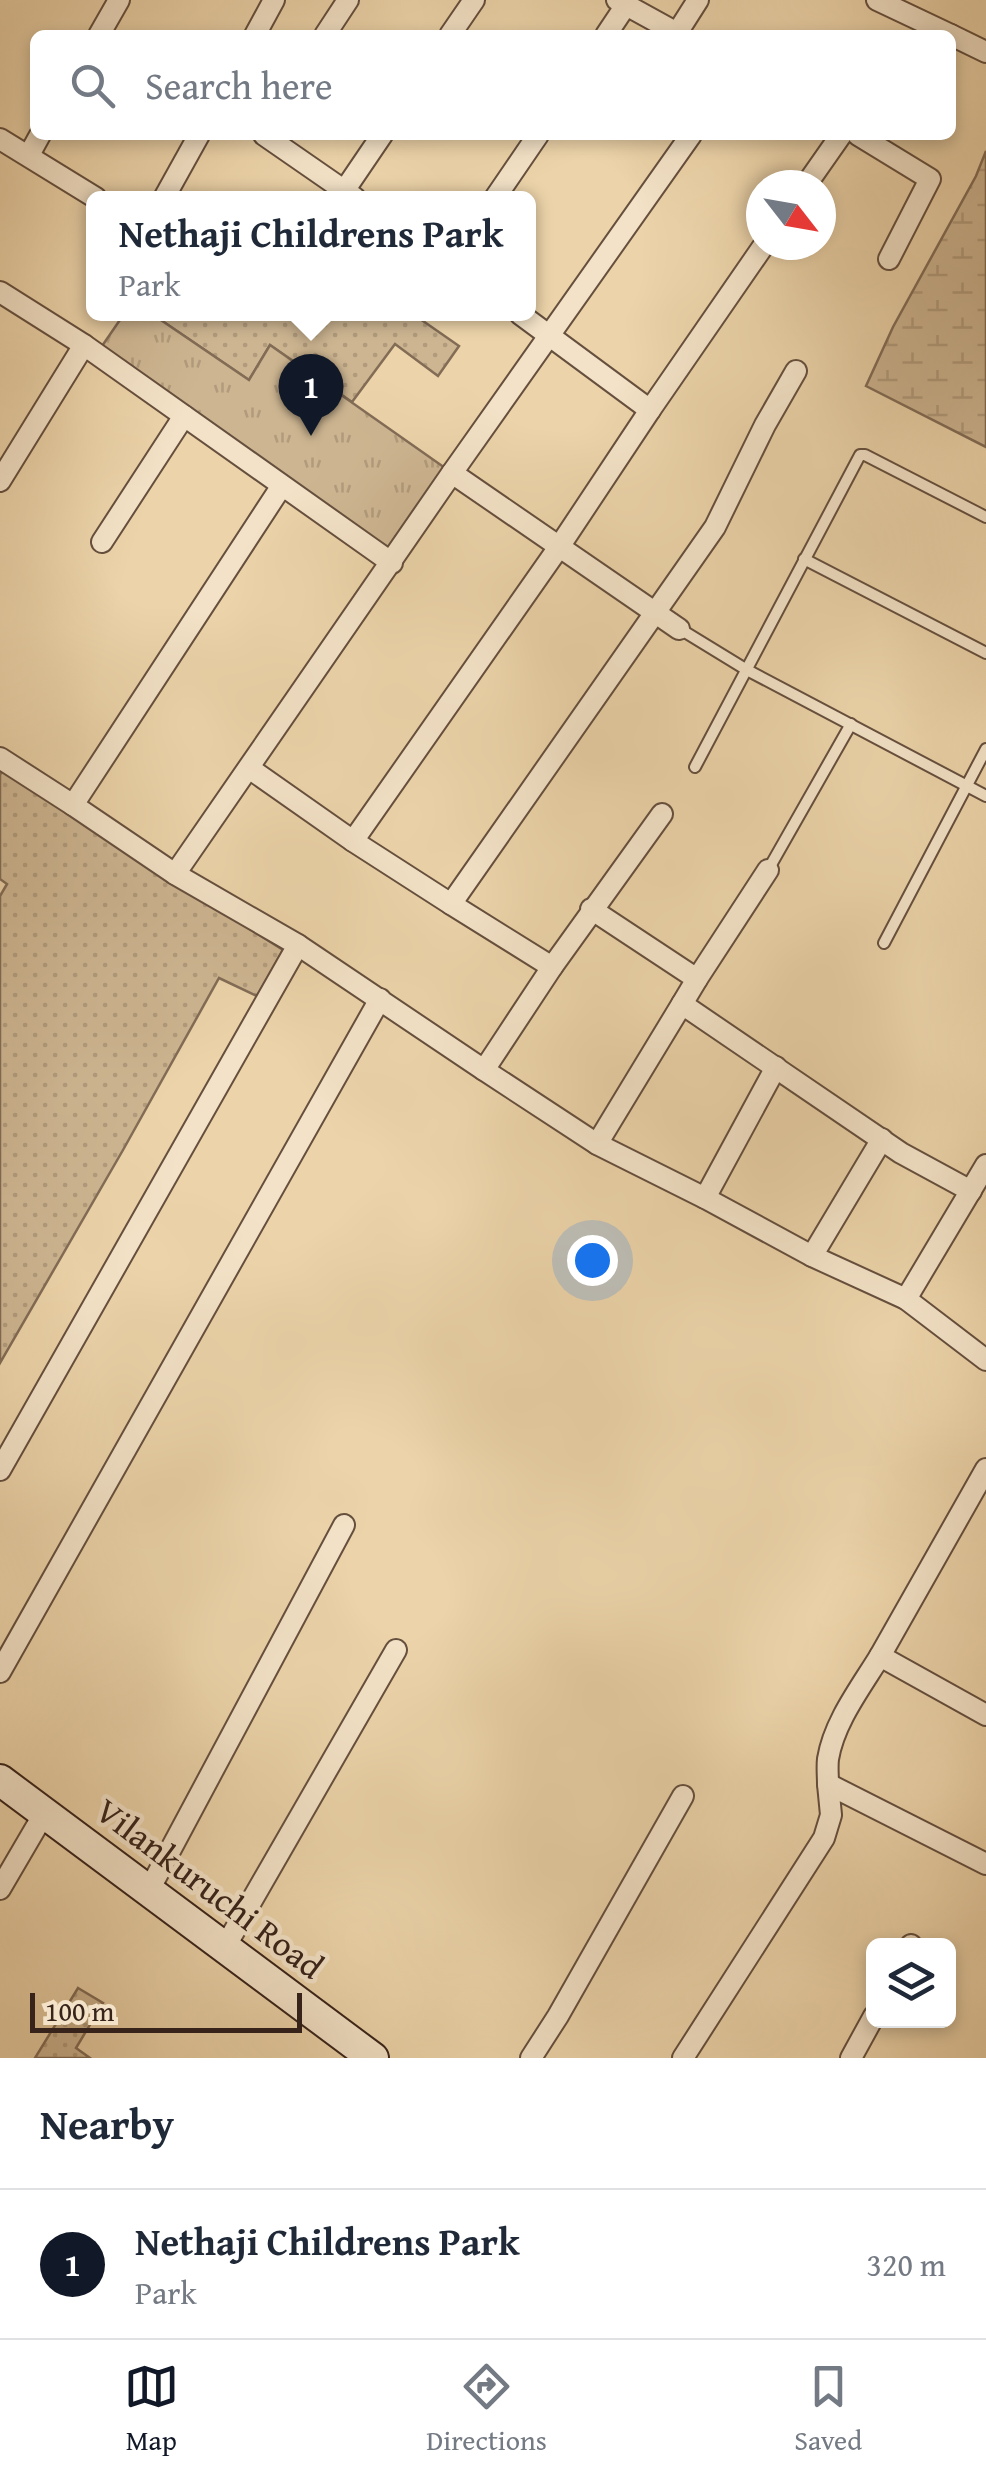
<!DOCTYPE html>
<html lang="en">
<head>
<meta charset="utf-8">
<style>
	:root { --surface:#fff; --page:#f2f2f3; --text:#1f2937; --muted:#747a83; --line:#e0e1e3; --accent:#111827 }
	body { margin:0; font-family:"Gentium Book Plus",serif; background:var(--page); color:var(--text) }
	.controls { position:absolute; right:30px; bottom:30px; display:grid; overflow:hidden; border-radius:15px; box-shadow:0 5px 15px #0003 }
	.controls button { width:90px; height:90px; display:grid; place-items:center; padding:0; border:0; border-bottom:2px solid var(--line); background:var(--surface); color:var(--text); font:50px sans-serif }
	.compass { position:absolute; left:746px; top:170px; width:90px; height:90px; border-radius:50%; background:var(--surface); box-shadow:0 5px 15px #0003; rotate:121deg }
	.scale { position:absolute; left:30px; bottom:25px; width:272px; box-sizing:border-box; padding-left:10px; border:5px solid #38231a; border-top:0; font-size:28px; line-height:35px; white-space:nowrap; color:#38231a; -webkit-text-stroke:8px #f3e2c7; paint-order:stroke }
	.you { position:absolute; left:592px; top:1260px; width:35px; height:35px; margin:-25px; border:8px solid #fff; border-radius:50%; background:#1a73e8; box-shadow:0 0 0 15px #1a73e833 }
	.badge { display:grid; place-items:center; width:65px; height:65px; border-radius:50%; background:var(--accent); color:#fff; font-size:32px; font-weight:700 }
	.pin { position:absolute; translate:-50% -82px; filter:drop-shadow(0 2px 5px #0008) }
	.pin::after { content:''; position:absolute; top:52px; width:35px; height:30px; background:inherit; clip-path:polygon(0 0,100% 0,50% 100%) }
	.popup { position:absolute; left:86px; top:191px; width:450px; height:130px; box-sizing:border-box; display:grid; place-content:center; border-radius:15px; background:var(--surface); filter:drop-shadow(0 2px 8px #0005); font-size:32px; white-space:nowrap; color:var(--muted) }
	.popup b { font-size:38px; color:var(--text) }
	.popup::after { content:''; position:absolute; left:50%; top:100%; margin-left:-20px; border:20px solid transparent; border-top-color:var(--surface) }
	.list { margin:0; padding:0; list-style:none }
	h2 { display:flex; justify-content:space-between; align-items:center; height:130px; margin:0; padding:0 40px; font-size:42px }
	h2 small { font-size:32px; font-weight:400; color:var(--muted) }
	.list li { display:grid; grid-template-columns:65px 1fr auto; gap:30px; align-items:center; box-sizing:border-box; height:150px; padding:0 40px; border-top:2px solid var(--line) }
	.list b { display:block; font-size:38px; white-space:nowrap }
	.list p { margin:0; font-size:32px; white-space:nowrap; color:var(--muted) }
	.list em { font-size:32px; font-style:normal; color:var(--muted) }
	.icon { flex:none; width:55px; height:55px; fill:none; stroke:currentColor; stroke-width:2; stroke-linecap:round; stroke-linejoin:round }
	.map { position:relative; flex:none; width:986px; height:2058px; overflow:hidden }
	.search { position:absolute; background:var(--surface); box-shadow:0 5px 15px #0003; left:30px; right:30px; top:30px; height:110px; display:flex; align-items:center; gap:25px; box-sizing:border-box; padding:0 35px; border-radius:15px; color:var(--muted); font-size:38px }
	.sheet { height:280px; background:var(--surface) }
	nav { display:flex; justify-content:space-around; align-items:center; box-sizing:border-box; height:140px; border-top:2px solid var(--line); background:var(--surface); font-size:28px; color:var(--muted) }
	nav a { display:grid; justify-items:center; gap:5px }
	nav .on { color:var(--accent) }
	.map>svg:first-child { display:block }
	.grass { fill:url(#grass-dots); stroke:#826c56; stroke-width:2.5 }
	.wetland { fill:url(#wetland-marsh); stroke:#826c56; stroke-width:2.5 }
	.park { fill:url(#park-tufts); stroke:#826c56; stroke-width:2.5 }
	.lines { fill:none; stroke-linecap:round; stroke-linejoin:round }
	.lane-casing { stroke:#654f3e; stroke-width:14 }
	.street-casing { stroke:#654f3e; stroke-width:24 }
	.secondary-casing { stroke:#38231a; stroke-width:34 }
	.lane { stroke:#f3e2c7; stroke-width:10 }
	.street { stroke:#f3e2c7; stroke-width:20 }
	.secondary { stroke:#f3e2c7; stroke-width:30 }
	.labels { text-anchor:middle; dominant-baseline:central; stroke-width:9; stroke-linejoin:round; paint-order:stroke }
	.street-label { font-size:35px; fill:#38231a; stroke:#f3e2c7 }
</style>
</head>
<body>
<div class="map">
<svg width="986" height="2058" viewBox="0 0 986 2058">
	<defs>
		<pattern id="grass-dots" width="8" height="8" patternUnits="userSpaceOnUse" patternTransform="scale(2.5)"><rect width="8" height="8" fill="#cdb591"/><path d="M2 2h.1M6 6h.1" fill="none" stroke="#b19b7c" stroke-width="1.8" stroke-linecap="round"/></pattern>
		<pattern id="wetland-marsh" width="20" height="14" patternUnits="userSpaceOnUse" patternTransform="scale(2.5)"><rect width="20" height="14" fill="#cdb591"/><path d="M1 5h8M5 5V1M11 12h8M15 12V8" fill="none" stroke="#b19b7c"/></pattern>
		<pattern id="park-tufts" width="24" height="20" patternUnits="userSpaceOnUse" patternTransform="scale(2.5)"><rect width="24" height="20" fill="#cdb591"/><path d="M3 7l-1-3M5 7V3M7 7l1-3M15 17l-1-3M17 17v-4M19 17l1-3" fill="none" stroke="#b19b7c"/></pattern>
	</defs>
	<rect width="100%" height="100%" fill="#ecd3a9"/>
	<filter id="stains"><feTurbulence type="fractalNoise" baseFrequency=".002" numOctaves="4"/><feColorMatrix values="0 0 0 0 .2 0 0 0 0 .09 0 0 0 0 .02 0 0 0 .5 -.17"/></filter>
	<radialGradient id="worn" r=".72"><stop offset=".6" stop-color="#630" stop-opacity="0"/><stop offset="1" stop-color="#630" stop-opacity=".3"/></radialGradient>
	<g class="grass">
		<polygon points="152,314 413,314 459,346 438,376 395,344 352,402 270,345 249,380"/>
		<polygon points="3,769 114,843 283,950 257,996 219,978 123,1150 0,1363 0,896 7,884 0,879 0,775"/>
		<polygon points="78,1988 103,2003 76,2048 90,2058 35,2058"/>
	</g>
	<polygon class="wetland" points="986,151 986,447 866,386 893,327 976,176"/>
	<polygon class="park" points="124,314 152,314 249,380 270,345 448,470 394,551 284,480 100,349"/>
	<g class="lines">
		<g class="lane-casing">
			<g id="lane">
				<polyline points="804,559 986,653"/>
				<polyline points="680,629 747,670 986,796"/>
				<polyline points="695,767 860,455 865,455 986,517"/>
				<polyline points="768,870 851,724"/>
				<polyline points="884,943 986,749"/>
			</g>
		</g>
		<g class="street-casing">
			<g id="street">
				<polyline points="617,0 677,33 698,0"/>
				<polyline points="877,0 951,35"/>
				<polyline points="99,35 119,0"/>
				<polyline points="255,35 274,0"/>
				<polyline points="325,35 348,0"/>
				<polyline points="450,35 474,0"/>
				<polyline points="606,35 626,5"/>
				<polyline points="951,35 986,52"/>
				<polyline points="264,135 355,198"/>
				<polyline points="858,135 930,179 889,259"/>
				<polyline points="0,139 96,198"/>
				<polyline points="29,155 40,135"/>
				<polyline points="806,185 841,135"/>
				<polyline points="344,191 382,135"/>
				<polyline points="164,198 199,135"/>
				<polyline points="495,198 538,135"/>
				<polyline points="0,292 84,345 392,563"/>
				<polyline points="520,314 650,410 764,245"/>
				<polyline points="452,473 679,629"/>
				<polyline points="0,481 84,345"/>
				<polyline points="102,542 184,416"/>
				<polyline points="0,758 73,805 281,487"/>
				<polyline points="249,768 353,841 559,547 650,410"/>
				<polyline points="353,841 451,904 715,527 765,425 796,371"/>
				<polyline points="175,874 452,473 691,135"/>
				<polyline points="451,904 552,967 662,814"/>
				<polyline points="591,909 697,979 682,1004"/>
				<polyline points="298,945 484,1070 552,967"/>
				<polyline points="697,979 768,870"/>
				<polyline points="484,1070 597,1144 705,1198 812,1256 906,1299 986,1165"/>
				<polyline points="597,1144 682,1004 901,1153 971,1191"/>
				<polyline points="705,1198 776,1067"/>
				<polyline points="812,1256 882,1139"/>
				<polyline points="906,1299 986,1360"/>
				<polyline points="986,1469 880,1656 986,1715"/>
				<polyline points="0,1470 298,945 175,874 73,805"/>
				<polyline points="0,1672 380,999"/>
				<path d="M828 1784C828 1776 827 1767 828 1759 834 1722 861 1687 880 1656"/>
				<polyline points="0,1889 45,1812"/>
				<polyline points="149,1890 344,1525"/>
				<polyline points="911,1946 911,1945"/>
				<polyline points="225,1947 396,1650"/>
				<polyline points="531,2058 558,2016 683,1796"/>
				<polyline points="683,2058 824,1838 831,1815 828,1784 986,1864"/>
				<polyline points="851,2058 874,2016"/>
			</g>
		</g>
		<g class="secondary-casing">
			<polyline id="secondary" points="0,1780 373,2058"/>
		</g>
		<use href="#lane" class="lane"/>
		<use href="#street" class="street"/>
		<use href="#secondary" class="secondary"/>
	</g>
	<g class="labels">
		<g class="street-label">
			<text transform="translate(210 1888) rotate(37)">Vilankuruchi Road</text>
		</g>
	</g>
	<rect width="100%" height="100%" filter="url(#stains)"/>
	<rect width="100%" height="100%" fill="url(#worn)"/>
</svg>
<div class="controls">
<button><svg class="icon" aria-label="layers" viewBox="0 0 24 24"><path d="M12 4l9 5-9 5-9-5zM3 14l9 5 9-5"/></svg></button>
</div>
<svg class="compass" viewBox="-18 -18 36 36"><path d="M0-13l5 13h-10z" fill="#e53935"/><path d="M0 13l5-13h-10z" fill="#747a83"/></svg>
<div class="scale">100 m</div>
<div class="you"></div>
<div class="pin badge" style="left:311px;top:436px">1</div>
<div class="popup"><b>Nethaji Childrens Park</b>Park</div>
<div class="search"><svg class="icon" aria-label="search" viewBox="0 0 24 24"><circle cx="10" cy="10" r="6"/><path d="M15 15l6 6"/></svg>Search here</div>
</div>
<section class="sheet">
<h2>Nearby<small></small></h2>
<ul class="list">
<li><span class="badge">1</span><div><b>Nethaji Childrens Park</b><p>Park</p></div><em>320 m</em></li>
</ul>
</section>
<nav>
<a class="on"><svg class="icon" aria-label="map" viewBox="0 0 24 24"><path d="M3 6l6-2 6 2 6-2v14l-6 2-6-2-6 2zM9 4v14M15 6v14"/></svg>Map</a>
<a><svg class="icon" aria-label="directions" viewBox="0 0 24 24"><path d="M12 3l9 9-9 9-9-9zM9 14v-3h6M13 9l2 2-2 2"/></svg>Directions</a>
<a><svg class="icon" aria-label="saved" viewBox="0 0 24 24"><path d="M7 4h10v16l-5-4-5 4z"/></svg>Saved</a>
</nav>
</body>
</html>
